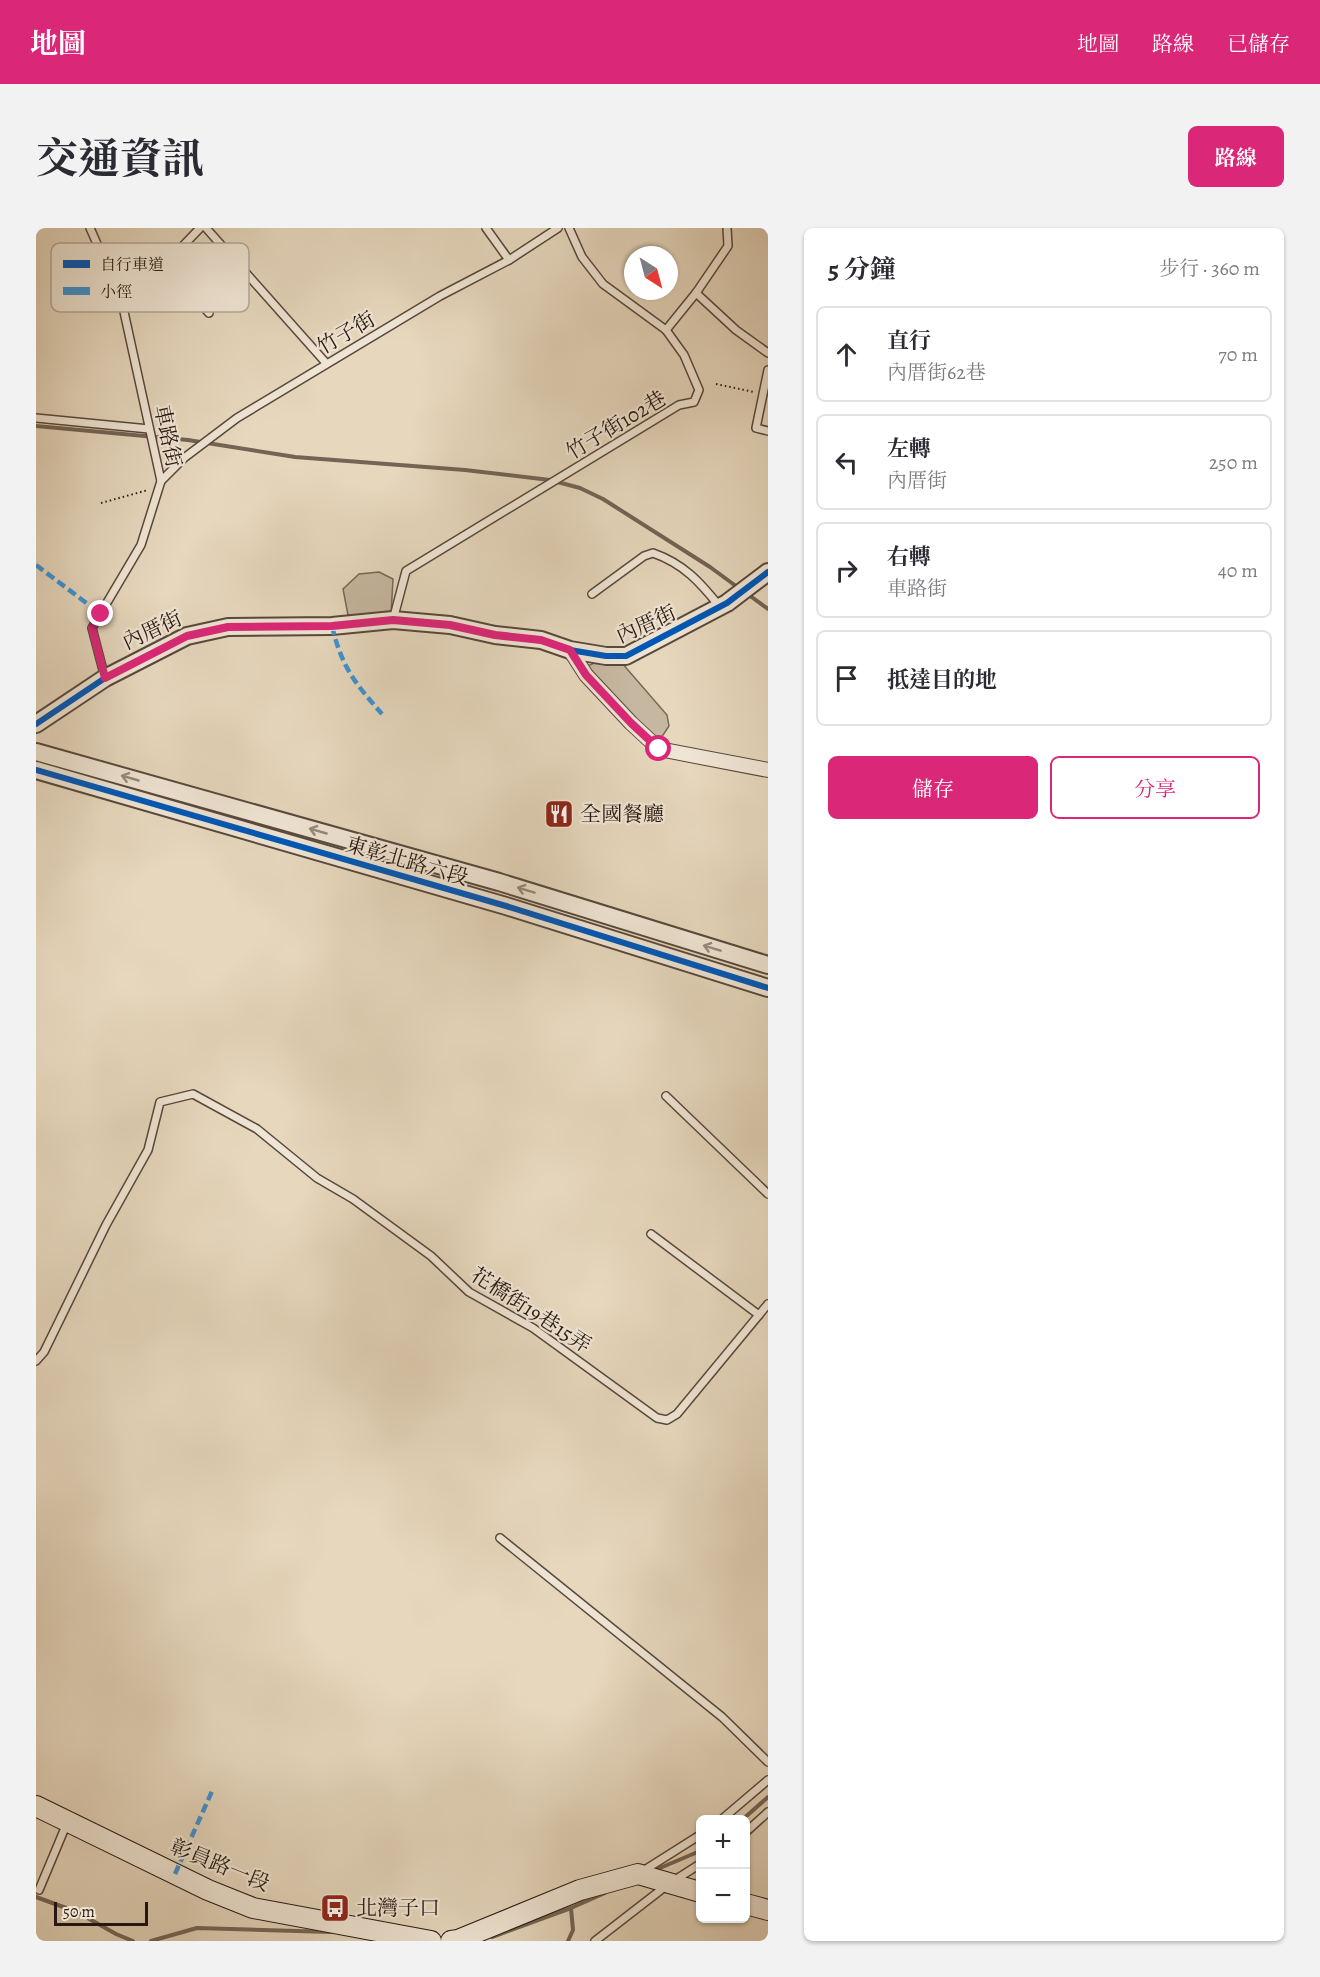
<!DOCTYPE html>
<html lang="zh-TW">
<head>
<meta charset="utf-8">
<style>
	:root { --surface:#fff; --page:#f2f2f3; --text:#2b2b33; --muted:#7c7c81; --line:#e1e1e2; --accent:#db2777 }
	body { margin:0; font-family:Alegreya,"Noto Serif TC",serif; background:var(--page); color:var(--text) }
	.controls { position:absolute; right:18px; bottom:18px; display:grid; overflow:hidden; border-radius:9px; box-shadow:0 2px 4px #0004 }
	.controls button { width:54px; height:54px; display:grid; place-items:center; padding:0; border:0; border-bottom:2px solid var(--line); background:var(--surface); color:var(--text); font:30px sans-serif }
	.compass { position:absolute; left:588px; top:18px; width:54px; height:54px; border-radius:50%; background:var(--surface); box-shadow:0 2px 4px #0004; rotate:144deg }
	.scale { position:absolute; left:18px; bottom:15px; width:94px; box-sizing:border-box; padding-left:6px; border:3px solid #281811; border-top:0; font-size:16px; line-height:21px; white-space:nowrap; color:#281811; -webkit-text-stroke:4px #efe5d4; paint-order:stroke }
	.stop { position:absolute; width:18px; height:18px; margin:-14px; border:4px solid #db2777; border-radius:50%; background:#fff }
	.stop.end { background:#db2777; border-color:#fff; box-shadow:0 2px 6px #0008 }
	.list { margin:0; padding:0; list-style:none }
	h2 { display:flex; justify-content:space-between; align-items:center; height:78px; margin:0; padding:0 24px; font-size:26px }
	h2 small { font-size:20px; font-weight:400; color:var(--muted) }
	.list li { display:grid; grid-template-columns:39px 1fr auto; gap:18px; align-items:center; box-sizing:border-box; height:96px; margin:0 12px 12px; padding:0 12px; border:2px solid var(--line); border-radius:9px }
	.list b { display:block; font-size:22px; white-space:nowrap }
	.list p { margin:0; font-size:20px; white-space:nowrap; color:var(--muted) }
	.list em { font-size:20px; font-style:normal; color:var(--muted) }
	.actions { display:flex; gap:12px; padding:18px 24px }
	.actions a { flex:1; padding:14px 0; border:2px solid var(--accent); border-radius:9px; text-align:center; font-size:21px; color:var(--accent) }
	.actions .main { background:var(--accent); color:#fff }
	.icon { flex:none; width:33px; height:33px; fill:none; stroke:currentColor; stroke-width:2; stroke-linecap:round; stroke-linejoin:round }
	.map { position:relative; flex:none; width:732px; height:1713px; overflow:hidden; border-radius:9px }
	header { display:flex; align-items:center; gap:36px; box-sizing:border-box; height:84px; padding:0 30px; background:var(--accent); color:#fff }
	header strong { font-size:28px }
	nav { display:flex; gap:33px; margin-inline-start:auto; font-size:21px }
	.intro { display:flex; align-items:center; justify-content:space-between; box-sizing:border-box; height:144px; padding:0 36px }
	h1 { margin:0; font-size:42px }
	.button { padding:15px 27px; border-radius:9px; background:var(--accent); color:#fff; font-size:21px; font-weight:700 }
	main { display:flex; gap:36px; padding:0 36px }
	aside { flex:1; background:var(--surface); border-radius:9px; box-shadow:0 2px 4px #0004 }
	.map>svg:first-child { display:block }
	.green { fill:#c6b7a0; stroke:#776858; stroke-width:1.5 }
	.lines { fill:none; stroke-linecap:round; stroke-linejoin:round }
	.stream { stroke:#736455; stroke-width:4 }
	.service-casing { stroke:#58483c; stroke-width:10 }
	.minor-casing { stroke:#58483c; stroke-width:16 }
	.tertiary-casing { stroke:#58483c; stroke-width:20 }
	.secondary-casing { stroke:#281811; stroke-width:22 }
	.path { stroke:#281811; stroke-width:2; stroke-dasharray:1.5 3; stroke-linecap:butt }
	.service { stroke:#efe5d4; stroke-width:7 }
	.minor { stroke:#efe5d4; stroke-width:14 }
	.tertiary { stroke:#efe5d4; stroke-width:16 }
	.secondary { stroke:#efe5d4; stroke-width:20 }
	.quiet { stroke:#3c93d3; stroke-width:4.5; stroke-dasharray:9 4.5; stroke-linecap:butt }
	.cycleway-casing { stroke:#efe5d4; stroke-width:10 }
	.cycleway { stroke:#0057b8; stroke-width:6 }
	.oneway { stroke:#95897c }
	.route { stroke:#db2777; stroke-width:8 }
	.labels { text-anchor:middle; dominant-baseline:central; stroke-width:4.5; stroke-linejoin:round; paint-order:stroke }
	.street-label { font-size:21px; fill:#281811; stroke:#efe5d4 }
	.poi-label { font-size:21px; fill:#281811; stroke:#efe5d4; text-anchor:start }
	.key { fill:#efe5d4; stroke:#b3a89a; stroke-width:1.5 }
	.key-label { font-size:16px; fill:#281811 }
</style>
</head>
<body>
<header>
<strong>地圖</strong>
<nav><a>地圖</a><a>路線</a><a>已儲存</a></nav>
</header>
<div class="intro"><h1>交通資訊</h1><a class="button">路線</a></div>
<main>
<div class="map">
<svg width="732" height="1713" viewBox="0 0 732 1713">
	<rect width="100%" height="100%" fill="#e6d7bd"/>
	<filter id="stains"><feTurbulence type="fractalNoise" baseFrequency=".00333" numOctaves="4"/><feColorMatrix values="0 0 0 0 .2 0 0 0 0 .09 0 0 0 0 .02 0 0 0 .5 -.17"/></filter>
	<radialGradient id="worn" r=".72"><stop offset=".6" stop-color="#630" stop-opacity="0"/><stop offset="1" stop-color="#630" stop-opacity=".3"/></radialGradient>
	<g class="green">
		<polygon points="343,344 357,351 355,387 312,387 307,361 323,346"/>
		<polygon points="579,427 631,487 633,498 621,516 551,438"/>
	</g>
	<g class="lines">
		<g class="stream">
			<polyline points="0,198 152,212 259,229 429,242 514,252 544,260 567,271 674,339 704,361"/>
			<polyline points="710,365 732,381"/>
			<polyline points="706,1592 732,1569"/>
			<polyline points="617,1643 664,1623"/>
			<polyline points="0,1669 41,1684 80,1706 97,1713"/>
			<polyline points="456,1709 535,1680 569,1665"/>
			<polyline points="115,1713 161,1700 295,1704"/>
			<polyline points="532,1713 537,1702 535,1680"/>
		</g>
		<g class="service-casing">
			<g id="service">
				<polyline points="54,0 85,70 125,253 105,317 56,400 69,450"/>
				<polyline points="170,0 290,135"/>
				<polyline points="450,0 473,32"/>
				<polyline points="129,38 173,85"/>
				<polyline points="660,65 700,102 732,125"/>
				<polyline points="85,70 121,45 164,0"/>
				<polyline points="630,102 660,65 692,18 691,0"/>
				<polyline points="732,142 720,200 732,203"/>
				<polyline points="0,190 113,201"/>
				<polyline points="125,253 148,230 201,190 404,68 473,32 522,0"/>
				<path d="M556 366 608 328 617 325C648 336 664 354 684 379"/>
				<polyline points="357,392 370,343 643,177 658,174 663,162 648,127 630,102 567,56 546,29 533,0"/>
				<polyline points="630,868 732,966"/>
				<polyline points="615,1006 723,1087"/>
				<polyline points="0,1133 8,1124 70,997 112,922 124,874 157,866 221,901 281,950 317,971 395,1028 433,1064 497,1100 621,1190 631,1192 641,1186 732,1076"/>
				<polyline points="464,1310 686,1489 732,1534"/>
				<polyline points="685,1592 732,1552"/>
				<polyline points="710,1604 732,1584"/>
				<polyline points="607,1643 664,1607"/>
				<polyline points="639,1652 664,1636"/>
				<polyline points="3,1662 31,1595"/>
				<polyline points="559,1713 630,1658"/>
			</g>
		</g>
		<g class="minor-casing">
			<polyline id="minor" points="534,422 550,447 595,495 623,521 732,542"/>
		</g>
		<g class="tertiary-casing">
			<g id="tertiary">
				<polyline points="0,496 69,450 151,408 192,399 296,398 357,392 414,397 459,407 505,412 534,422 570,428 590,428 691,375 732,344"/>
				<polyline points="0,524 463,654 732,737"/>
				<polyline points="0,542 470,678 732,760"/>
			</g>
		</g>
		<g class="secondary-casing">
			<g id="secondary">
				<polyline points="0,1578 172,1662 217,1680 395,1713"/>
				<polyline points="710,1676 732,1682"/>
				<polyline points="415,1713 422,1712 544,1662 602,1646 664,1664"/>
			</g>
		</g>
		<g class="path">
			<polyline points="680,156 718,164"/>
			<polyline points="65,275 112,262"/>
		</g>
		<use href="#service" class="service"/>
		<use href="#minor" class="minor"/>
		<use href="#tertiary" class="tertiary"/>
		<use href="#secondary" class="secondary"/>
		<g class="quiet">
			<polyline points="0,337 65,386"/>
			<path d="M296 398C306 440 319 455 346 486"/>
			<polyline points="139,1646 177,1561"/>
		</g>
		<g class="cycleway-casing">
			<g id="cycleway">
				<polyline points="0,496 69,450 151,408 192,399 296,398 357,392 414,397 459,407 505,412 534,422 570,428 590,428 691,375 732,344"/>
				<polyline points="0,542 470,678 732,760"/>
			</g>
		</g>
		<use href="#cycleway" class="cycleway"/>
	</g>
	<defs><path id="oneway-shaft" d="M-6 0H5M1.5-3L5.5 0L1.5 3" fill="none" stroke-width="1.6" stroke-linecap="round" stroke-linejoin="round" transform="scale(1.5)"/></defs>
	<g class="oneway">
		<use href="#oneway-shaft" transform="translate(94 550) rotate(-164)"/>
		<use href="#oneway-shaft" transform="translate(282 603) rotate(-164)"/>
		<use href="#oneway-shaft" transform="translate(490 662) rotate(-163)"/>
		<use href="#oneway-shaft" transform="translate(676 720) rotate(-163)"/>
	</g>
	<g class="lines">
		<polyline class="route" points="65,386 56,400 69,450 151,408 192,399 296,398 357,392 414,397 459,407 505,412 534,422 550,447 595,495 623,521"/>
	</g>
	<defs>
		<g id="restaurant-square" transform="scale(1.5)"><rect x="-9" y="-9" width="18" height="18" rx="4" fill="#8f2418" stroke="#efe5d4"/><path d="M-5-6h1v4h1v-4h1v4h1v-4h1v5L-1.5 .5V6h-2V.5L-5-1ZM5-6V6H3V1.5H1.5Q1.5-4 5-6Z" fill="#fff"/></g>
		<g id="bus-square" transform="scale(1.5)"><rect x="-9" y="-9" width="18" height="18" rx="4" fill="#8f2418" stroke="#efe5d4"/><path d="M-5-6H5V4H4V6H2V4H-2V6H-4V4H-5ZM-3.5-4V0h7V-4ZM-3.5 1.2v1.5H-2V1.2ZM2 1.2v1.5H3.5V1.2Z" fill="#fff"/></g>
	</defs>
	<g fill-rule="evenodd">
		<use href="#restaurant-square" x="523" y="586"/>
		<use href="#bus-square" x="299" y="1680"/>
	</g>
	<g class="labels">
		<g class="street-label">
			<text transform="translate(310 105) rotate(-30)">竹子街</text>
			<text transform="translate(580 197) rotate(-31)">竹子街102巷</text>
			<text transform="translate(132 208) rotate(78)">車路街</text>
			<text transform="translate(610 396) rotate(-24)">內厝街</text>
			<text transform="translate(116 402) rotate(-25)">內厝街</text>
			<text transform="translate(371 633) rotate(16)">東彰北路六段</text>
			<text transform="translate(495 1082) rotate(33)">花橋街19巷15弄</text>
			<text transform="translate(184 1637) rotate(22)">彰員路一段</text>
		</g>
		<g class="poi-label">
			<text x="544" y="586">全國餐廳</text>
			<text x="320" y="1680">北灣子口</text>
		</g>
	</g>
	<rect x="15" y="15" width="198" height="69" rx="9" class="key"/>
	<rect x="27" y="32" width="27" height="8" fill="#0057b8"/>
	<rect x="27" y="59" width="27" height="8" fill="#3c93d3"/>
	<g class="key-label">
		<text x="64" y="42">自行車道</text>
		<text x="64" y="69">小徑</text>
	</g>
	<rect width="100%" height="100%" filter="url(#stains)"/>
	<rect width="100%" height="100%" fill="url(#worn)"/>
</svg>
<div class="controls">
<button>+</button>
<button>−</button>
</div>
<svg class="compass" viewBox="-18 -18 36 36"><path d="M0-13l5 13h-10z" fill="#e53935"/><path d="M0 13l5-13h-10z" fill="#7c7c81"/></svg>
<div class="scale">50 m</div>
<div class="stop" style="left:623px;top:521px"></div>
<div class="stop end" style="left:65px;top:386px"></div>
</div>
<aside>
<h2>5 分鐘<small>步行 · 360 m</small></h2>
<ul class="list">
<li><svg class="icon" aria-label="ahead" viewBox="0 0 24 24"><path d="M12 20V5M6 11l6-6 6 6"/></svg><div><b>直行</b><p>內厝街62巷</p></div><em>70 m</em></li>
<li><svg class="icon" aria-label="left" viewBox="0 0 24 24"><path d="M17 20v-9H6M10 6l-5 5 5 5"/></svg><div><b>左轉</b><p>內厝街</p></div><em>250 m</em></li>
<li><svg class="icon" aria-label="right" viewBox="0 0 24 24"><path d="M7 20v-9h11M14 6l5 5-5 5"/></svg><div><b>右轉</b><p>車路街</p></div><em>40 m</em></li>
<li><svg class="icon" aria-label="arrive" viewBox="0 0 24 24"><path d="M6 21V4h12l-3 4 3 4H6"/></svg><div><b>抵達目的地</b></div></li>
</ul>
<div class="actions"><a class="main">儲存</a><a>分享</a></div>
</aside>
</main>
</body>
</html>
